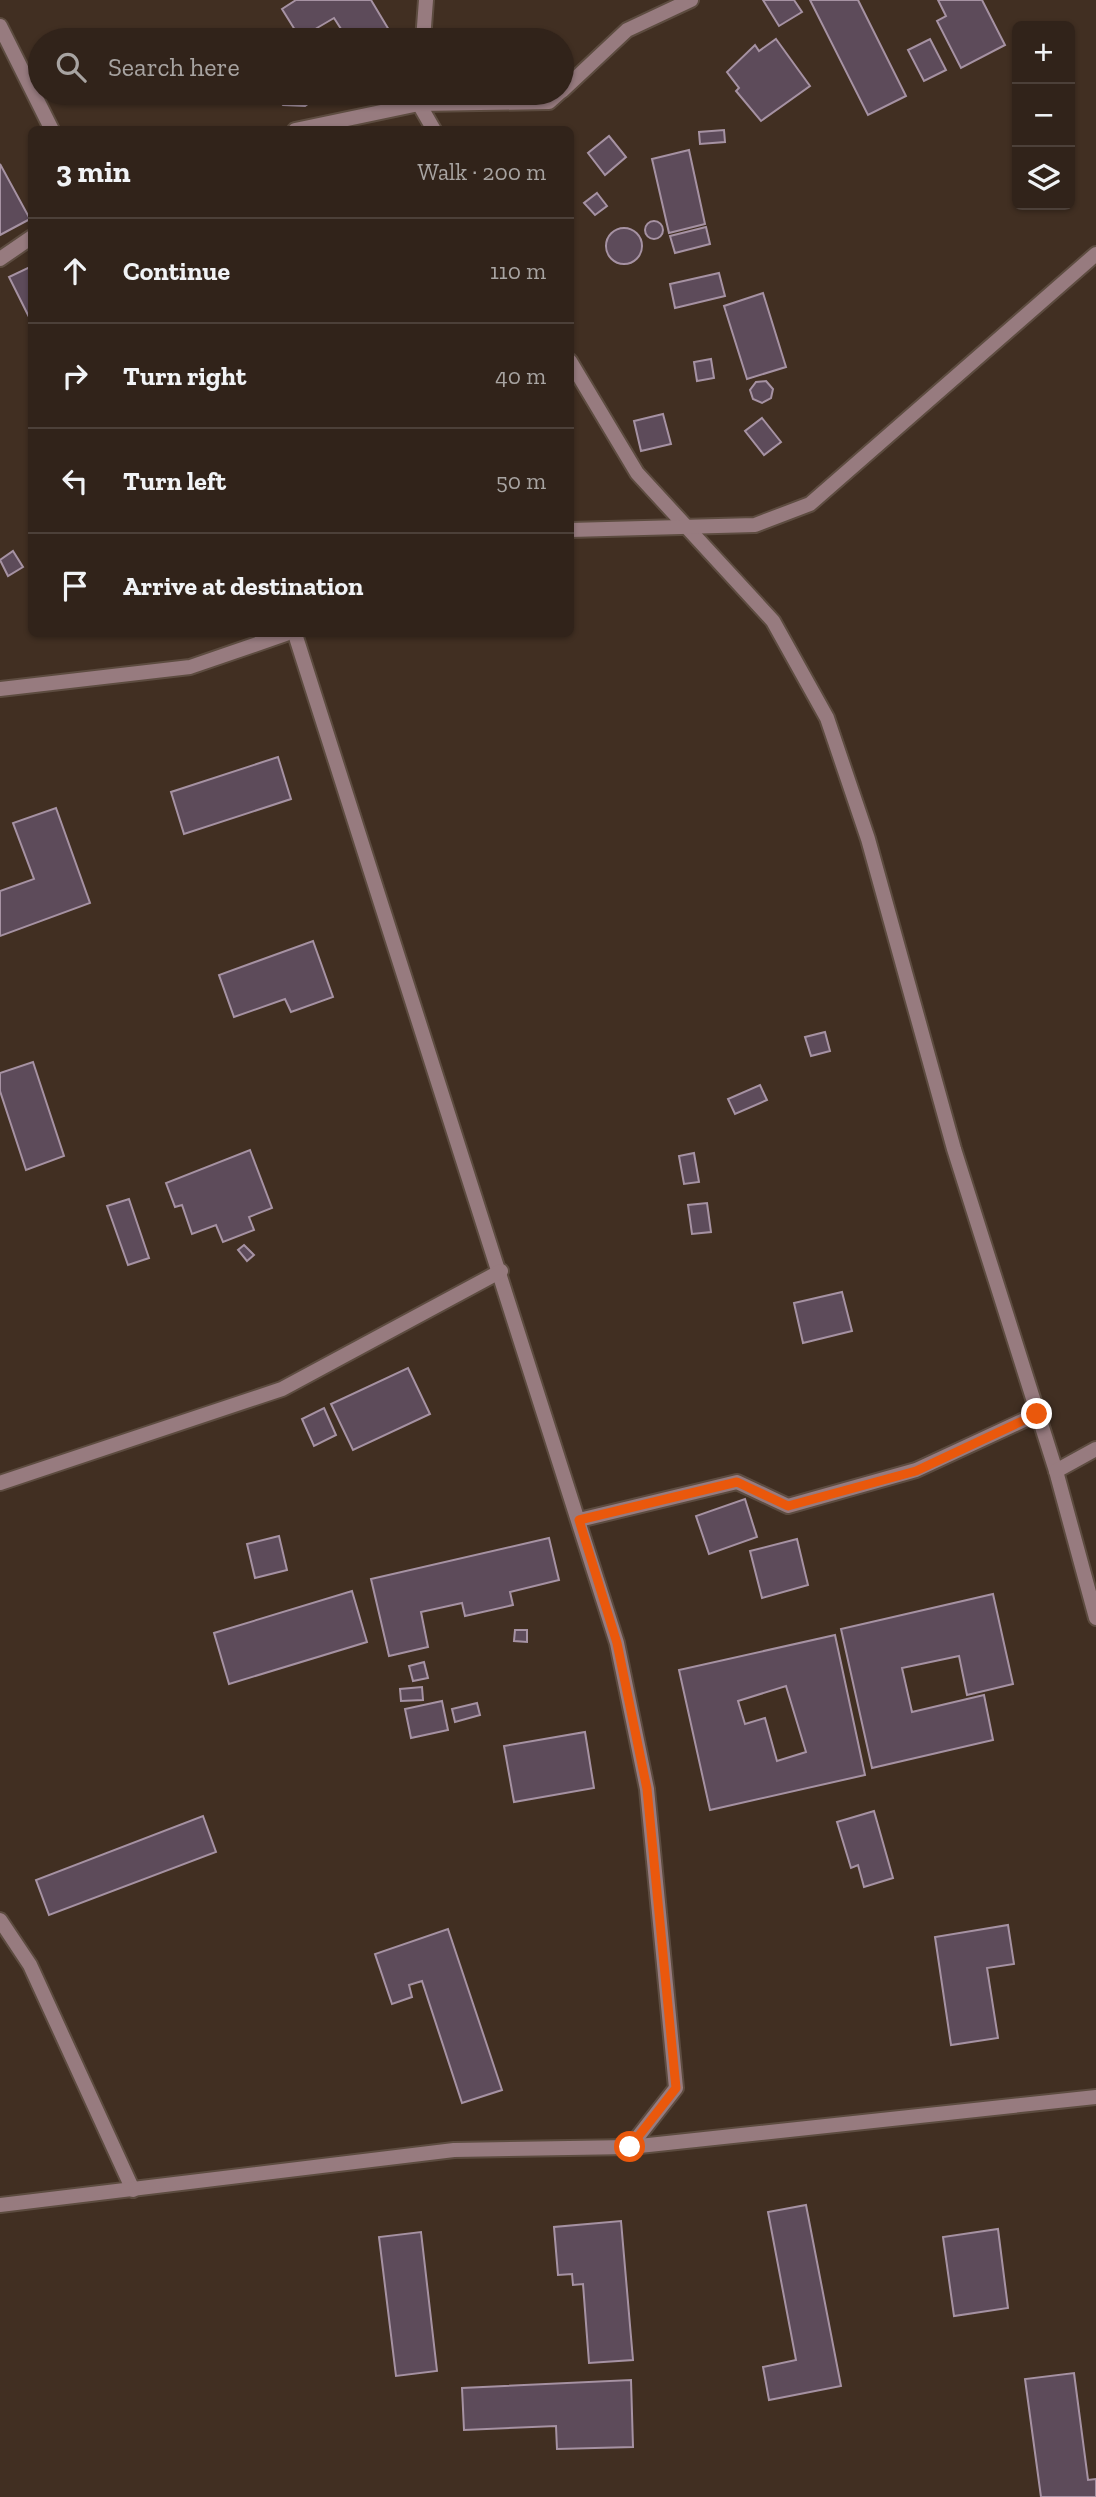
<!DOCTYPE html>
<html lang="en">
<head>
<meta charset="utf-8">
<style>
	:root { --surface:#31231a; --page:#392b23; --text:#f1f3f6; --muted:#a8a4a2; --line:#4c4039 }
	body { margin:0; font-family:"Zilla Slab",serif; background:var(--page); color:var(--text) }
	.controls { position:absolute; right:21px; top:21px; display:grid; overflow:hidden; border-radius:10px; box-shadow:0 2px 5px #0004 }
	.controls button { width:63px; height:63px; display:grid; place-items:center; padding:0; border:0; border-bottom:2px solid var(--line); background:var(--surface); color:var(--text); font:35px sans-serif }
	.stop { position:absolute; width:21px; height:21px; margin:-16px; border:5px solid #ea580c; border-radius:50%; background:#fff }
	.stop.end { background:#ea580c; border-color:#fff; box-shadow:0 2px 7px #0008 }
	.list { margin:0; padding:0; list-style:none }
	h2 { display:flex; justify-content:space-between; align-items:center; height:91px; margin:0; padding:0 28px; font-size:30px }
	h2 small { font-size:23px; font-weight:400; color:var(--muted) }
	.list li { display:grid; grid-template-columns:46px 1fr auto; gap:21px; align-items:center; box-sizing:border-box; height:105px; padding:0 28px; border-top:2px solid var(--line) }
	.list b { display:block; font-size:26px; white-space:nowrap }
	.list em { font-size:23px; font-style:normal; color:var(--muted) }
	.icon { flex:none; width:38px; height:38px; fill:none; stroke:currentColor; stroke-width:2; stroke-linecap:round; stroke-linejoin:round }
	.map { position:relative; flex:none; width:1096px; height:2497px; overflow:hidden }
	.search { position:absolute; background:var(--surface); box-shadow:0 2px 5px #0004; left:28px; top:28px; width:546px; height:77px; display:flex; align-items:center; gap:18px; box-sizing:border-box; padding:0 24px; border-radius:38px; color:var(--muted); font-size:26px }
	.panel { position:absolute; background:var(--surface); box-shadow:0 2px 5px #0004; left:28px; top:126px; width:546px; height:511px; border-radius:10px }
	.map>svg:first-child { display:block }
	.building { fill:#5d4b5a; stroke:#a692a3; stroke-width:2; fill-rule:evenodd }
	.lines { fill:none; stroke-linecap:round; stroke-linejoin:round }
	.street-casing { stroke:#5d4c40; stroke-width:18 }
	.street { stroke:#977b7f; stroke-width:14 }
	.route { stroke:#ea580c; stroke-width:9 }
</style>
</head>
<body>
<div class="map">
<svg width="1096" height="2497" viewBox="0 0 1096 2497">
	<rect width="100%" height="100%" fill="#412f22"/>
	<g class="building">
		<polygon points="296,0 371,0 395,40 328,40 326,38 341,29 334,18 300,38 282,9"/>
		<polygon points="763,0 794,0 802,12 779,26"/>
		<polygon points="810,0 858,0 906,96 868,115"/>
		<polygon points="938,0 982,0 1005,45 961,68 937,21 946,16"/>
		<polygon points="776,39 810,86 761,121 736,91 739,88 727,72 755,45 759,51"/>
		<polygon points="930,39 946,70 924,81 908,50"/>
		<polygon points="272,93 323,93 305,106 283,105"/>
		<polygon points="724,130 725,142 700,144 699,132"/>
		<polygon points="609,136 626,157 605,175 588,153"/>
		<polygon points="689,150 705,224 669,233 652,159"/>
		<polygon points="0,164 30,219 0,235"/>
		<polygon points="597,193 607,206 595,215 584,203"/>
		<circle cx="654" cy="230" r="9"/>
		<polygon points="706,227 710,244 675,253 670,236"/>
		<circle cx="624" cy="246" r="18"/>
		<polygon points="32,266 32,323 9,277"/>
		<polygon points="719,273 725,296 675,308 670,284"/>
		<polygon points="763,293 786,367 747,379 724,306"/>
		<polygon points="711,359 714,378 697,381 694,362"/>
		<polygon points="766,381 773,389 771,398 762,403 753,399 750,390 756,382"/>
		<polygon points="663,414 671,444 641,451 634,421"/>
		<polygon points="762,418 781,442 764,455 745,431"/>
		<polygon points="13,551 23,567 8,576 0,560"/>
		<polygon points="278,757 291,799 184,834 171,792"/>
		<polygon points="56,808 90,903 0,936 0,891 34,879 13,823"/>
		<polygon points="313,941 333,997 291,1012 285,999 234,1017 219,975"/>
		<polygon points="825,1032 830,1051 811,1056 805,1037"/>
		<polygon points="33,1062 64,1156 26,1170 0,1091 0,1073"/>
		<polygon points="760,1085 767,1100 735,1114 728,1099"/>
		<polygon points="250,1150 272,1208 249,1217 254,1230 223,1242 216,1225 192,1234 182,1205 175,1207 166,1183"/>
		<polygon points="694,1153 699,1182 684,1184 679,1156"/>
		<polygon points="129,1199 149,1258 128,1265 107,1206"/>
		<polygon points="707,1203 711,1232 692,1234 688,1205"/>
		<polygon points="244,1245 254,1255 247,1261 238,1250"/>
		<polygon points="842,1292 852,1331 803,1343 794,1303"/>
		<polygon points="408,1368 430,1414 353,1450 331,1404"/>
		<polygon points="324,1408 336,1435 314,1446 302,1419"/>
		<polygon points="745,1499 757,1537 709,1554 696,1516"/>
		<polygon points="279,1536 287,1570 255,1578 247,1544"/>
		<polygon points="549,1538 559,1580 510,1592 513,1605 465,1616 462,1603 421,1612 428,1647 389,1656 371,1579"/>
		<polygon points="797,1539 808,1585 762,1598 750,1551"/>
		<polygon points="352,1591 367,1642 229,1684 214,1633"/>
		<polygon points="993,1594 1013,1684 967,1695 959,1656 902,1668 912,1712 984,1695 993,1740 872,1768 841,1629"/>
		<polygon points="515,1630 527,1630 527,1642 514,1641"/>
		<path d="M835 1635 865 1775 710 1810 679 1670ZM786 1686 806 1752 777 1761 765 1718 745 1724 738 1701Z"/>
		<polygon points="424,1662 428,1678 413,1681 409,1666"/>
		<polygon points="422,1687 423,1700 401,1701 400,1689"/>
		<polygon points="442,1701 448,1730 411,1738 405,1709"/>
		<polygon points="477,1703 480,1715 455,1722 452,1709"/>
		<polygon points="585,1732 594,1788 514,1802 504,1746"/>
		<polygon points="874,1811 893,1878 864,1887 858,1865 851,1868 837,1822"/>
		<polygon points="203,1816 216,1852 49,1915 36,1880"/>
		<polygon points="1008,1925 1014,1964 987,1968 998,2038 951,2045 935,1937"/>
		<polygon points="448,1929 502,2090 462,2103 422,1981 409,1985 412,1997 392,2004 375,1954"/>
		<polygon points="806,2205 841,2386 769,2400 763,2367 796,2360 768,2212"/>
		<polygon points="621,2221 633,2360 589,2363 583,2284 573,2285 572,2274 558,2275 554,2227"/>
		<polygon points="998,2229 1008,2308 954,2316 943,2237"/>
		<polygon points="421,2232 437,2371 396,2376 379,2237"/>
		<polygon points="1074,2373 1088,2480 1096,2479 1096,2497 1041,2497 1025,2379"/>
		<polygon points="631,2380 633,2447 557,2449 556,2426 464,2430 462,2388"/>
	</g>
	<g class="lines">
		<g class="street-casing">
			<g id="street">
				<polyline points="0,26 52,130"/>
				<polyline points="423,40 426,0"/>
				<polyline points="562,91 627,30 691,0"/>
				<polyline points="420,93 419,104 434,130"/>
				<polyline points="295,130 419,104 549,102 559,93"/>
				<polyline points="0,259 32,237"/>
				<polyline points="570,361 637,473 773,621 827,718 868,839 954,1149 1056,1471 1096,1618"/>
				<polyline points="570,530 755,525 810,504 1096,254"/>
				<polyline points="295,634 617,1643 647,1789 676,2088 630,2147"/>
				<polyline points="0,689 190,667 286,634"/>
				<polyline points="1056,1471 1096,1449"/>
				<polyline points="0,1483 282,1389 501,1271"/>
				<polyline points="579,1520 737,1482 788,1506 916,1470 1037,1414"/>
				<polyline points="0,1920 30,1965 133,2190"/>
				<polyline points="0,2205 454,2150 630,2147 1096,2097"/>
			</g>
		</g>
		<use href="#street" class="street"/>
	</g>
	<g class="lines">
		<polyline class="route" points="630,2147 676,2088 647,1789 617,1643 579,1520 737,1482 788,1506 916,1471 1037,1414"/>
	</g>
</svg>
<div class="controls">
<button>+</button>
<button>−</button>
<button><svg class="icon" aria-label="layers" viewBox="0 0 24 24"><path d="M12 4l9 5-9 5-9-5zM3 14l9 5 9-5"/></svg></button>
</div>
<div class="stop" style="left:630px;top:2147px"></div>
<div class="stop end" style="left:1037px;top:1414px"></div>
<div class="search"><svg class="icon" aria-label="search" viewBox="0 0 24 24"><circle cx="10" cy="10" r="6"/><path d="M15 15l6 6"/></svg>Search here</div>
<section class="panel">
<h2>3 min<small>Walk · 200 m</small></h2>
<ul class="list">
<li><svg class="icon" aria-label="ahead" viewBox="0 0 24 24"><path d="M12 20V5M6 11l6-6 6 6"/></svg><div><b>Continue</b></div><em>110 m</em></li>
<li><svg class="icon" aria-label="right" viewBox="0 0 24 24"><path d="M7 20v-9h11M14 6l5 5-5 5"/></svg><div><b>Turn right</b></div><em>40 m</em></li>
<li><svg class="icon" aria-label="left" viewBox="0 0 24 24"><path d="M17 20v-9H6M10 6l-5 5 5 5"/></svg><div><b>Turn left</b></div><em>50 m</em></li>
<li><svg class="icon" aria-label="arrive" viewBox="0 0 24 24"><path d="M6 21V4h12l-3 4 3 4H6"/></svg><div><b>Arrive at destination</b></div></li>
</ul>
</section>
</div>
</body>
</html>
